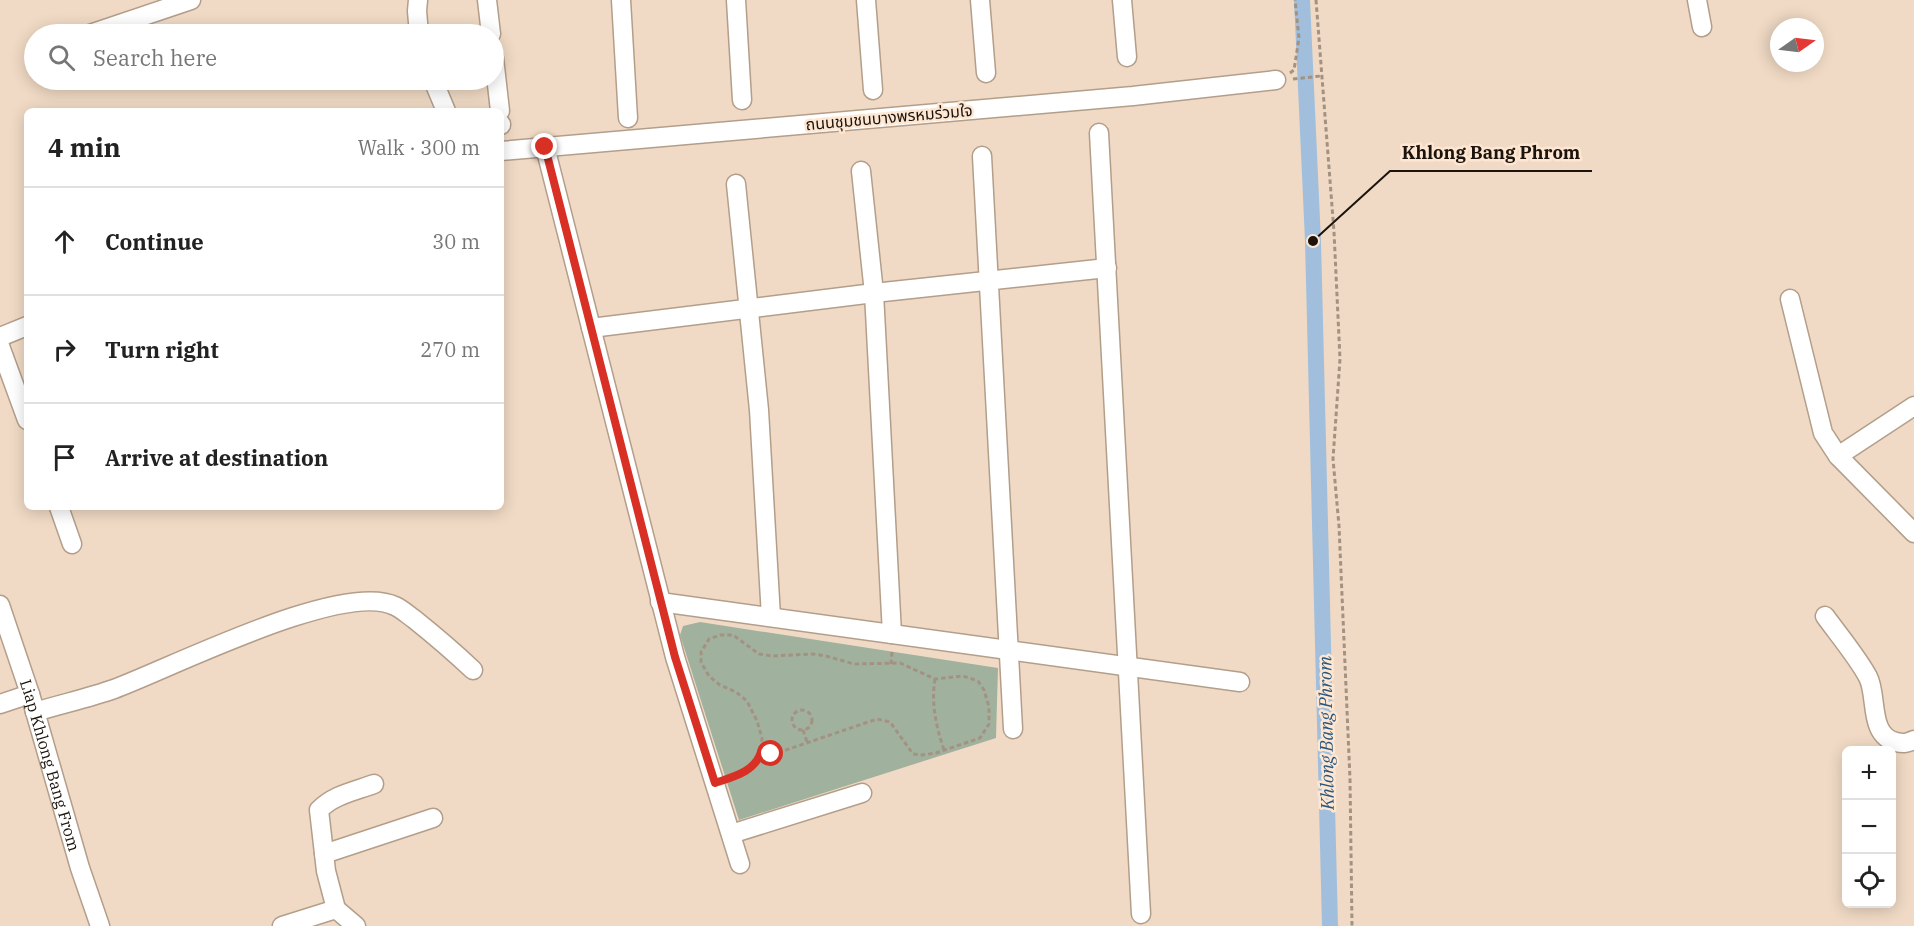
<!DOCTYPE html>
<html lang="en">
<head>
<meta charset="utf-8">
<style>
	:root { --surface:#fff; --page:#f6f6f6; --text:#222; --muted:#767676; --line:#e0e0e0 }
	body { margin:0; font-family:"IBM Plex Serif","Noto Sans Thai",serif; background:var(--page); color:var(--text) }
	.controls { position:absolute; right:18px; bottom:18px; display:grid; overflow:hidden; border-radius:9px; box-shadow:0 3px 15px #0003 }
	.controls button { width:54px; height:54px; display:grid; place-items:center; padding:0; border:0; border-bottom:2px solid var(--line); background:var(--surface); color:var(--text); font:30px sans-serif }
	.compass { position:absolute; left:1770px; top:18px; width:54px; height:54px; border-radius:50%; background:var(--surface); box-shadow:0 3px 15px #0003; rotate:76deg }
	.stop { position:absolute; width:18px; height:18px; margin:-14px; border:4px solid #d93025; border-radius:50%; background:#fff }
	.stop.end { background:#d93025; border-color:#fff; box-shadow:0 2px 6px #0008 }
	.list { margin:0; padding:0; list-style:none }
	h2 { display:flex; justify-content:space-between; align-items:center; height:78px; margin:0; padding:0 24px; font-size:26px }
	h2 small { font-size:20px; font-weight:400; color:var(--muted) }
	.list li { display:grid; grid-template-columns:39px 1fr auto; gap:18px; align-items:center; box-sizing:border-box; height:108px; padding:0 24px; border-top:2px solid var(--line) }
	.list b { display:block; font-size:22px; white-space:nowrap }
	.list em { font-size:20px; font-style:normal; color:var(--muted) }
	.icon { flex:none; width:33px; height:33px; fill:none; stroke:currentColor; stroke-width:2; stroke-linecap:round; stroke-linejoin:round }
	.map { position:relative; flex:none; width:1914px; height:926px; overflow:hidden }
	.search { position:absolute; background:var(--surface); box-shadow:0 3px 15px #0003; left:24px; top:24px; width:480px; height:66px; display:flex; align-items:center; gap:15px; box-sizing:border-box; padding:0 21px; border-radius:33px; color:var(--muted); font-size:22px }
	.panel { position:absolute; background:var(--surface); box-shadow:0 3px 15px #0003; left:24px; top:108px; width:480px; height:402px; border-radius:9px }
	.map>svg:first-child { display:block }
	.green { fill:#a0b29e }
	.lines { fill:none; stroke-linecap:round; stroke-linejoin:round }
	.canal { stroke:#a1bfdc; stroke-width:16 }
	.minor-casing { stroke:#b39e8a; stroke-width:21 }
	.path { stroke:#a39282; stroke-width:3; stroke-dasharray:4.5 3; stroke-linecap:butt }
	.minor { stroke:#fff; stroke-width:18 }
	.route { stroke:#d93025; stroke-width:8 }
	.labels { text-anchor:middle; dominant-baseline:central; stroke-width:5; stroke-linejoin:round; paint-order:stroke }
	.street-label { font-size:16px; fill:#1b130c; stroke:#fde7d2 }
	.water-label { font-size:18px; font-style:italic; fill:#28557d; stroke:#fde7d2 }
	.leader { fill:none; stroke:#1b130c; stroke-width:2 }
	.callout-dot { fill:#1b130c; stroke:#fde7d2; stroke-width:2 }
	.callout-label { font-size:18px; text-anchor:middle; font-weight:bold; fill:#1b130c; stroke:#fde7d2; stroke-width:5; stroke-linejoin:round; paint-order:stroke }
</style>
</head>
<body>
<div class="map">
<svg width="1914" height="926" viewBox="0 0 1914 926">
	<rect width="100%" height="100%" fill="#f0dac5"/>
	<polygon class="green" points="700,622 998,668 996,738 739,820 680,635 683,626"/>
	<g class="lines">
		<polyline class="canal" points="1302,0 1313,241 1330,926"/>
		<g class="minor-casing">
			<g id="minor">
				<polyline points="418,0 417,11 419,34"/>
				<polyline points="487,0 491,34"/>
				<polyline points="621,0 628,118"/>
				<polyline points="736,0 742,100"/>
				<polyline points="866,0 873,90"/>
				<polyline points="980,0 986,73"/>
				<polyline points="1122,0 1127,57"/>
				<polyline points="1697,0 1702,27"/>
				<polyline points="90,34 191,0"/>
				<polyline points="494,58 500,111"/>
				<polyline points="433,80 446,111"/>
				<polyline points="501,124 501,125"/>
				<polyline points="1099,133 1141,914"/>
				<polyline points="545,147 675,657 740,864"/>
				<polyline points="501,151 1133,96 1276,80"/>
				<polyline points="982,156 1013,729"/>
				<polyline points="861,171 874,293 892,634"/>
				<polyline points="736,184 759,410 771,617"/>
				<polyline points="1790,299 1823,433 1838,456 1914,533"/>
				<polyline points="591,328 874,293 1107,268"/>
				<polyline points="0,337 27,326"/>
				<polyline points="0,346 27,420"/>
				<polyline points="1838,456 1914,406"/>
				<polyline points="59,507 72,544"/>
				<polyline points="660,602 1240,682"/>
				<path id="s1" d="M0 605 30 694 80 868 100 926"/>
				<path d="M1825 616C1838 634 1858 658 1868 677 1878 696 1868 735 1896 742 1904 744 1907 743 1914 740"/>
				<polyline points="0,704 30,694"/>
				<path d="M35 712C61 704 89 698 114 689 171 668 343 580 395 606 402 609 408 615 414 619 434 635 454 652 473 670"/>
				<polyline points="731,834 862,793"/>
				<polyline points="324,854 433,818"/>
				<path d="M336 909 326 871 319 810C333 795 355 791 374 784"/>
				<polyline points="282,926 336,909 356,926"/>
			</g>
		</g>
		<g class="path">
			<polyline points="1316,0 1334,232 1340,359 1333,459 1339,526 1350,779 1352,926"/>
			<polyline points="1290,73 1294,70 1299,38 1295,0"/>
			<polyline points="1293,79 1321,76"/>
			<polyline points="891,664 892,651"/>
			<path d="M935 679C931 704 936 726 944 750"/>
			<circle cx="802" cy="720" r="10"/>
			<polyline points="803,730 807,742"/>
			<polyline points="730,777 753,766 761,755 762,738 757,721 747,701 736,692 720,685 709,676 701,662 701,652 709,639 720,635 733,635 759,654 772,656 813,654 826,656 854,664 900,663 935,679 963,676 978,681 984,690 989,707 989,724 980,738 936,753 922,755 913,754 890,722 877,719 777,753 761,752"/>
		</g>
		<use href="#minor" class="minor"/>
	</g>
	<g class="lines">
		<path class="route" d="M545 147 675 657 715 783C732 777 755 772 761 752L771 754"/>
	</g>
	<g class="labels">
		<g class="street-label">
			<text transform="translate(889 117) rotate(-5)">ถนนชุมชนบางพรหมร่วมใจ</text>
			<text stroke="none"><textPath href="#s1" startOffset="168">Liap Khlong Bang From</textPath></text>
		</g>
		<g class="water-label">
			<text transform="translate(1326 733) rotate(-91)">Khlong Bang Phrom</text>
		</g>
	</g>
	<path class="leader" d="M1313 241L1390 171H1592"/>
	<circle class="callout-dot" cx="1313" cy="241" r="6"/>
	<g class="callout-label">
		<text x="1491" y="159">Khlong Bang Phrom</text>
	</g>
</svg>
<div class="controls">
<button>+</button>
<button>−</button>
<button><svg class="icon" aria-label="locate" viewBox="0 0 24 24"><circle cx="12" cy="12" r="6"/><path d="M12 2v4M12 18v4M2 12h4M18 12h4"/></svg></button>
</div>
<svg class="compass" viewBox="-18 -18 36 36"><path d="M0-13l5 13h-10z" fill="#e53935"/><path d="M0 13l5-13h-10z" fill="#767676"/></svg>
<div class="stop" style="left:771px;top:754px"></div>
<div class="stop end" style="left:545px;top:147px"></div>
<div class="search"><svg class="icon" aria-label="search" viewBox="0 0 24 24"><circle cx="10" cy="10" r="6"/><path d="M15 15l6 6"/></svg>Search here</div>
<section class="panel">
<h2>4 min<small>Walk · 300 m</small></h2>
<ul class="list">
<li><svg class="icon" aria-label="ahead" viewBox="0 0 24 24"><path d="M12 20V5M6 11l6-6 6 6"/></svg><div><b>Continue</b></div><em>30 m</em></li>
<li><svg class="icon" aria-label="right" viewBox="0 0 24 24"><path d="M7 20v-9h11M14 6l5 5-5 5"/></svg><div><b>Turn right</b></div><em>270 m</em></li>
<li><svg class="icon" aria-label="arrive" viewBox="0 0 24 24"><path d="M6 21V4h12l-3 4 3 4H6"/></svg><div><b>Arrive at destination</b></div></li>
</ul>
</section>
</div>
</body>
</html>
